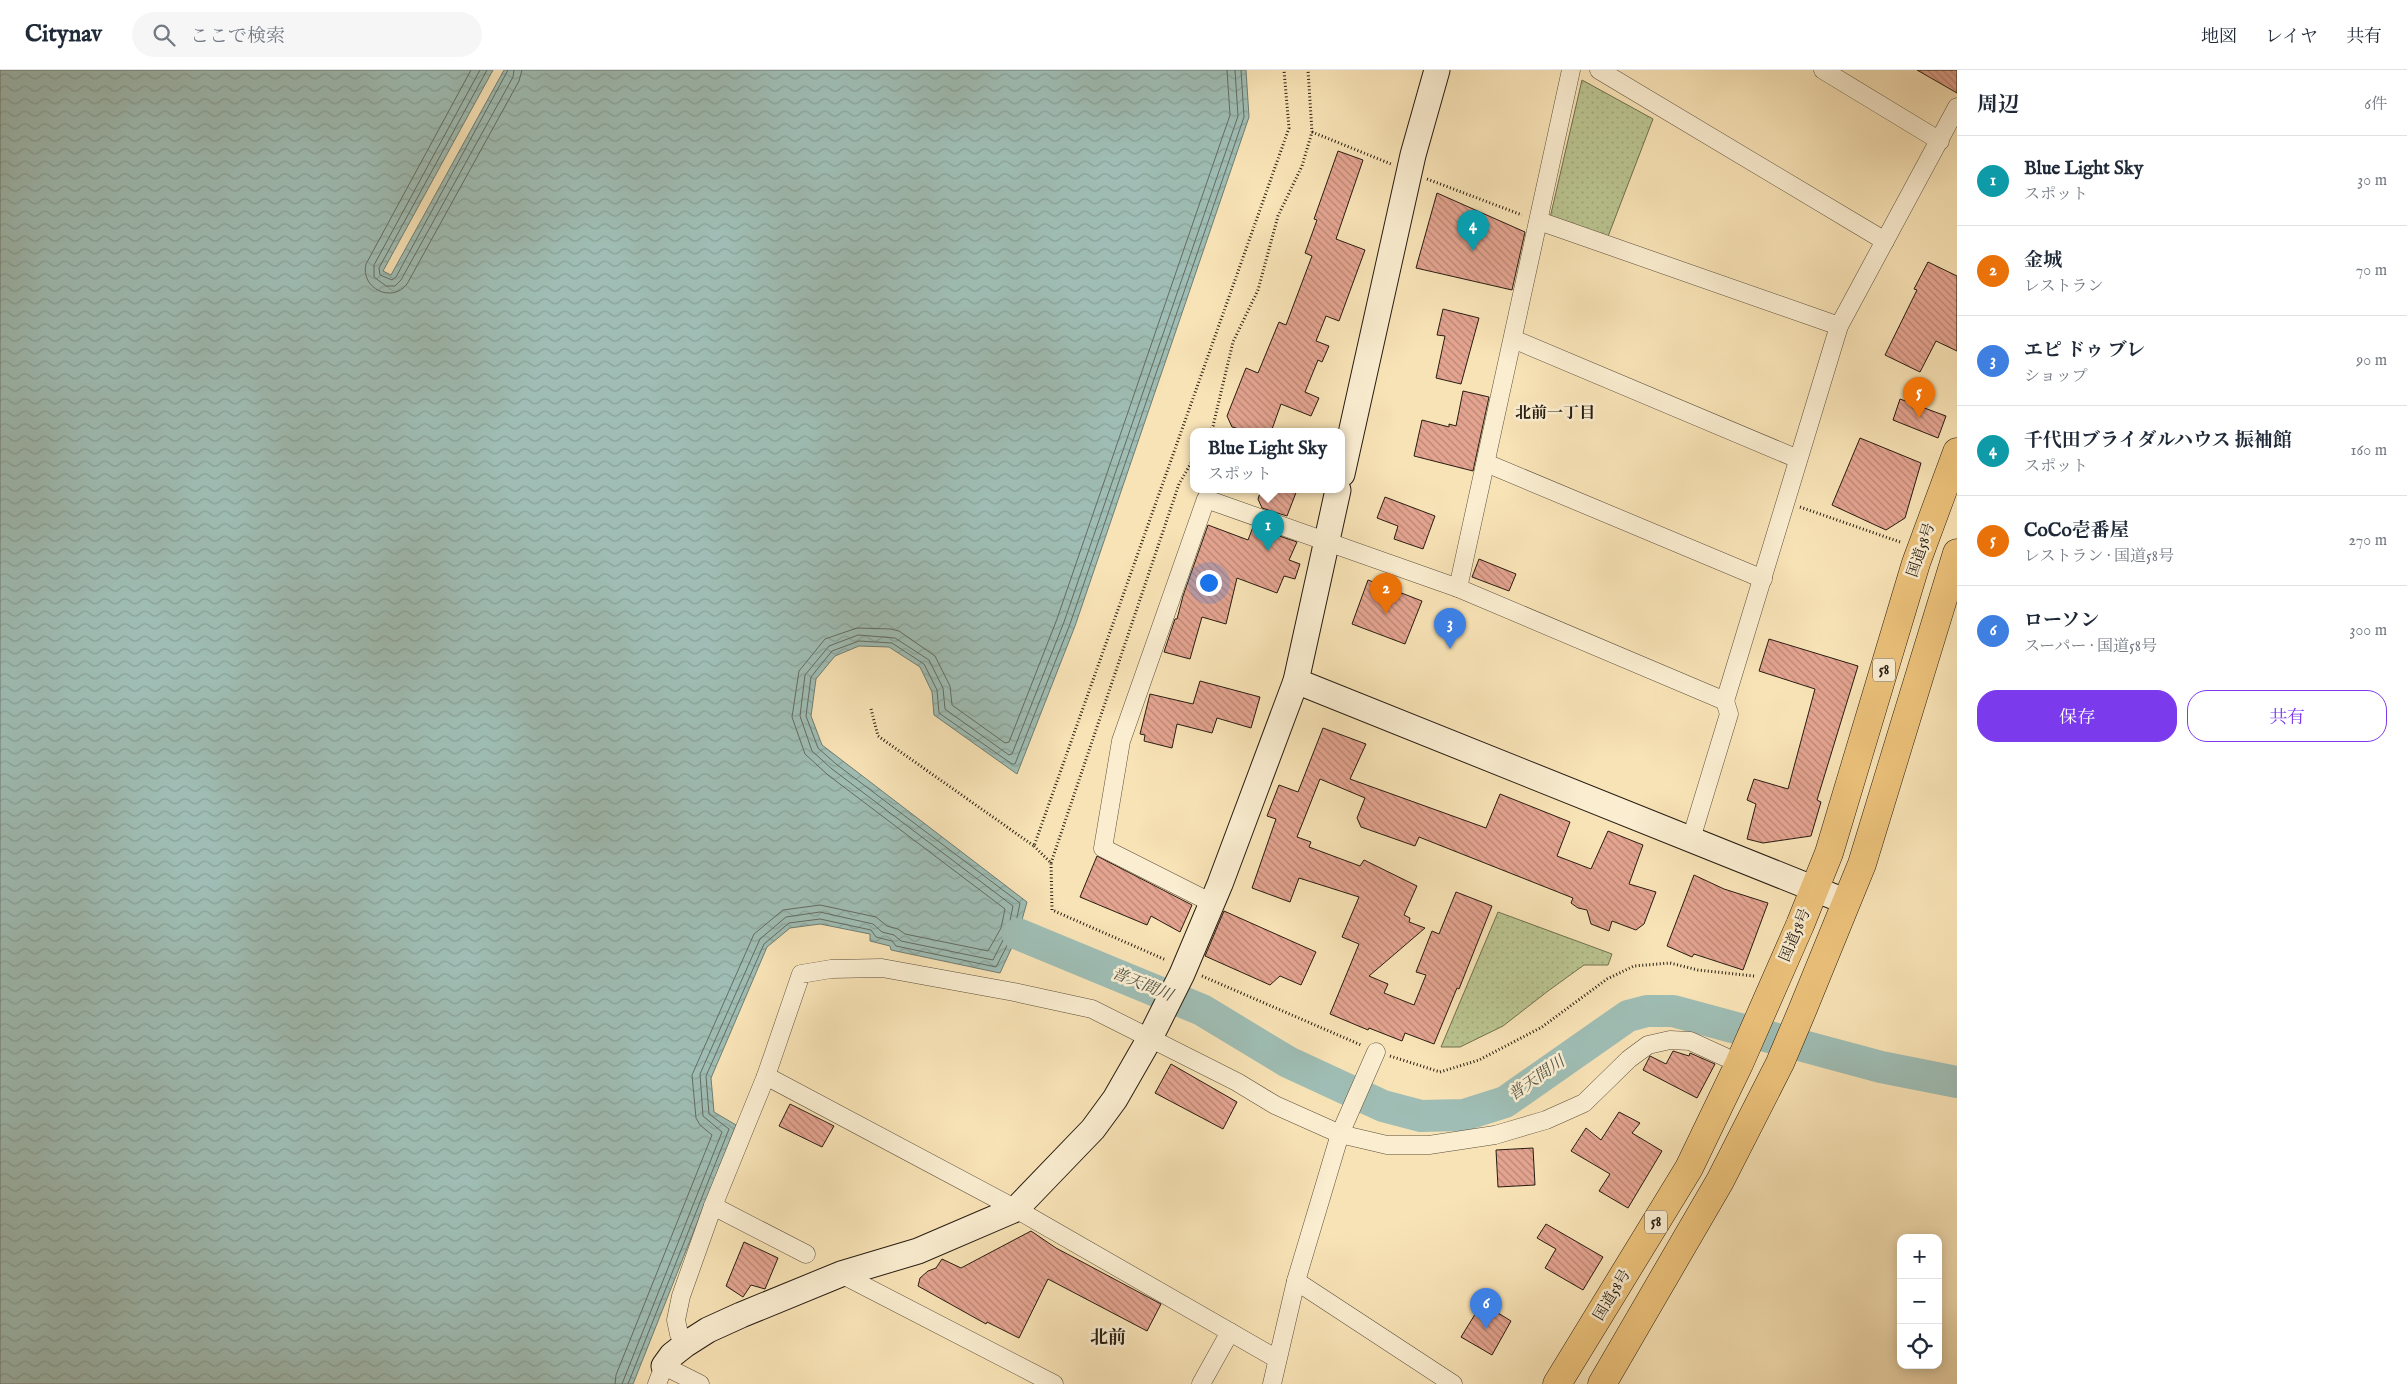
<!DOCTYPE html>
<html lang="ja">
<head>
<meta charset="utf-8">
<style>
	:root { --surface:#fff; --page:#f6f6f7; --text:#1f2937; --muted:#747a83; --line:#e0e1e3; --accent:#7c3aed }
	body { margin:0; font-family:"IM FELL English","Noto Serif JP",serif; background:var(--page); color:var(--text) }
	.controls { position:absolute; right:15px; bottom:15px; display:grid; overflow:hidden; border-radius:10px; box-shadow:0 2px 12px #0003 }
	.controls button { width:45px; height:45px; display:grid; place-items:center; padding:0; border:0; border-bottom:1px solid var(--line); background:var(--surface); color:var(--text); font:25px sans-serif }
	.you { position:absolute; left:1208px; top:512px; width:18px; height:18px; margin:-12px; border:4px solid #fff; border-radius:50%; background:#1a73e8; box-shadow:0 0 0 8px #1a73e833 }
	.badge { display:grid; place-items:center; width:32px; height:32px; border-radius:50%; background:var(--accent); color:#fff; font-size:16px; font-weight:700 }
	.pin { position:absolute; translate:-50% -41px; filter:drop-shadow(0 1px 2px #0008) }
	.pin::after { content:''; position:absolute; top:26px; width:18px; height:15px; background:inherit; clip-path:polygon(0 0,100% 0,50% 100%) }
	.popup { position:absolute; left:1190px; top:358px; width:155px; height:65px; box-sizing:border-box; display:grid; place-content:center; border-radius:10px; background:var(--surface); filter:drop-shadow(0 1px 4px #0005); font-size:16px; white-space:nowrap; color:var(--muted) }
	.popup b { font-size:19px; color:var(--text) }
	.popup::after { content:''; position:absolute; left:50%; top:100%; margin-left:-10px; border:10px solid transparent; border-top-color:var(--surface) }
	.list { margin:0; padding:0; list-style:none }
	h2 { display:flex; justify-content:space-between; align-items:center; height:65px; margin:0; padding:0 20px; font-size:21px }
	h2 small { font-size:16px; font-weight:400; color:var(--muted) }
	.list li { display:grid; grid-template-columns:32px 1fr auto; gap:15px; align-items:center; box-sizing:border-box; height:90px; padding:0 20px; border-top:1px solid var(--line) }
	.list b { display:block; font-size:19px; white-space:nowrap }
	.list p { margin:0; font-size:16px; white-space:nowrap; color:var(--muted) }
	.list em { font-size:16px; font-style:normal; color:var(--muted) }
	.actions { display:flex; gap:10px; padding:15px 20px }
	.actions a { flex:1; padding:11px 0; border:1px solid var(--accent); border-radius:20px; text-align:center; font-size:18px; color:var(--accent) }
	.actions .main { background:var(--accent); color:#fff }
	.icon { flex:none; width:28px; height:28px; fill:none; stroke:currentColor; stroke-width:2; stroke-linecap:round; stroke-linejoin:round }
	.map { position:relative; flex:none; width:1957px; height:1314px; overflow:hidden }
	header { display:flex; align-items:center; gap:30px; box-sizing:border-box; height:70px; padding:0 25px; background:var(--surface); border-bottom:1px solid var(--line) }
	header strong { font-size:24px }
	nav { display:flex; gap:28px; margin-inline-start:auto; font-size:18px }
	.search { width:350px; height:45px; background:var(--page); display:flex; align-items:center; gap:12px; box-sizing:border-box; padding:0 18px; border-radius:28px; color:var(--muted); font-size:19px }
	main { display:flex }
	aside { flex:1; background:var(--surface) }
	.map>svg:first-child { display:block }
	.park { fill:url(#park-dots); stroke:#707050 }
	.water { fill:url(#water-waves); stroke:#6f7d73 }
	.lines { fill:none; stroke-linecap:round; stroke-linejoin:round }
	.shore { stroke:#636c62; stroke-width:1 }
	.river { stroke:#9fbdb4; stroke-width:32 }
	.building { fill:url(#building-back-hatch); stroke:#271c11 }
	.street-casing { stroke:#5b4e3a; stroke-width:19 }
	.secondary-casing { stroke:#271c11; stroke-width:27 }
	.highway-casing { stroke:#271c11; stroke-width:29 }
	.path { stroke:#271c11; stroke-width:3; stroke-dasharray:1 2.5; stroke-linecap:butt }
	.street { stroke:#faedd0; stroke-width:18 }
	.secondary { stroke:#faedd0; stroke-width:25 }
	.highway { stroke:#ecc27b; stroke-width:28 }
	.labels { text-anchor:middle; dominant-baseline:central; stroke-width:5; stroke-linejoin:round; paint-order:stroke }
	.shield { fill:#faedd0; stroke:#665b4a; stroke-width:1 }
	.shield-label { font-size:14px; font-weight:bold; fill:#271c11 }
	.street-label { font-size:15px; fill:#271c11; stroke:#faedd0 }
	.neighbourhood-label { font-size:16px; font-weight:bold; fill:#271c11; stroke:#faedd0 }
	.water-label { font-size:16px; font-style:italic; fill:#51544a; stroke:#faedd0 }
	.quarter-label { font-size:18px; font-weight:bold; fill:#271c11; stroke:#faedd0 }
</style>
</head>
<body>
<header>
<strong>Citynav</strong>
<div class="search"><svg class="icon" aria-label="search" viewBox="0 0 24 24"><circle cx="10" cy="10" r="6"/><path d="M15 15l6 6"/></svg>ここで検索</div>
<nav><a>地図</a><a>レイヤ</a><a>共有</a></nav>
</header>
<main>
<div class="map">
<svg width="1957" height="1314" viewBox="0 0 1957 1314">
	<defs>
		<pattern id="park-dots" width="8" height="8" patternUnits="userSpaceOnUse" patternTransform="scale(1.25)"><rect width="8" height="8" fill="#bac490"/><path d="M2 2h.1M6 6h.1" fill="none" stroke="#a0a87b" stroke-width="1.8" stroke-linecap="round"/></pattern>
		<pattern id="water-waves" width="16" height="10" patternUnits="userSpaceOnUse" patternTransform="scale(1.25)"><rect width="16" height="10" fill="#9fbdb4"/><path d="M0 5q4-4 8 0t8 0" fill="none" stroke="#89a29a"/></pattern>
		<pattern id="building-back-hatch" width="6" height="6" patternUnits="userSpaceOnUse" patternTransform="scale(1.25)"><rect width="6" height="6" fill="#e4a490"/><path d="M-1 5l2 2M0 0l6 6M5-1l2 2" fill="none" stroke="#b98574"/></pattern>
	</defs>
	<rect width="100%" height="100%" fill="#f8e3b6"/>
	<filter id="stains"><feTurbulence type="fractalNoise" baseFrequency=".004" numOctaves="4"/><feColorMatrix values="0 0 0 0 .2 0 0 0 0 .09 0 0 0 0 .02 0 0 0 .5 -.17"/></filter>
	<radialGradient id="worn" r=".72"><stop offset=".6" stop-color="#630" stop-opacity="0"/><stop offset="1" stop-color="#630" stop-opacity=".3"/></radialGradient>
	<g class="park">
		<polygon points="1582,10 1653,49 1607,169 1550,148"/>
		<polygon points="1498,842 1612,884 1608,895 1584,895 1548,921 1503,956 1460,977 1441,977"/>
	</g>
	<polygon class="water" points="0,0 493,0 383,201 391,205 504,0 1246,0 1249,47 1075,556 1017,704 934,645 932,622 920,597 889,577 859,576 835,586 816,609 811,646 822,675 1027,832 1018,864 1000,903 891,880 890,876 870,871 870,864 820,854 790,858 767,877 711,1008 714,1042 736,1055 633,1314 0,1314"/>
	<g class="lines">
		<g class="shore">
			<path d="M471 0 366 194C360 218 392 234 407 214L519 11 522 0"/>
			<polyline points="480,0 374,195 374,207 386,216 395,216 401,210 513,7 514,0"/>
			<polyline points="487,0 379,198 380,205 392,210 396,207 508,0"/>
			<polyline points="615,1314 616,1305 712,1065 700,1055 696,1048 692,1005 754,864 783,840 820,835 876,847 887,856 898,859 905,864 988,881 1001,858 1005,839 828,705 805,684 792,647 799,601 825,569 857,558 891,559 899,561 935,586 950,616 952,635 1005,673 1009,672 1057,549 1230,45 1227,0"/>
			<polyline points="622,1314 722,1062 703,1046 700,1004 760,869 786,847 820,842 873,854 882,862 894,865 901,871 993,890 1008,860 1013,836 832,699 812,681 800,646 805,605 829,576 858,565 895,568 929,590 943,618 945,639 1009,685 1012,684 1064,552 1238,46 1235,0"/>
			<polyline points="628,1314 729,1059 709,1044 706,1006 764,874 789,853 820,849 871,860 876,867 892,871 896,876 996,897 1014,862 1020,833 836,694 818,678 806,646 811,607 832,581 859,571 892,573 924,594 937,620 939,643 1012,694 1015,694 1070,554 1244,47 1241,0"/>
		</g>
		<polyline class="river" points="1018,864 1202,940 1288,992 1383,1036 1421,1046 1464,1045 1505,1032 1628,946 1647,941 1673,941 1881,997 1957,1012"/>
	</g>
	<g class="building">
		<polygon points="1917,0 1957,0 1957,23"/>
		<polygon points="1338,81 1363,90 1336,169 1365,180 1339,251 1326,246 1316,271 1329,276 1322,292 1318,290 1305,322 1319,328 1311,346 1281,334 1271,362 1250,362 1232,357 1227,346 1246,298 1258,303 1279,252 1286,255 1312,186 1305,183 1317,150 1314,149"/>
		<polygon points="1437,123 1525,162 1512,220 1416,198"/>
		<polygon points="1928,192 1957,206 1957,281 1936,271 1920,302 1885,285 1917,220 1914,219"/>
		<polygon points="1443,239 1479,248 1461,314 1436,308 1445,266 1437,265"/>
		<polygon points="1463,321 1489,327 1473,401 1414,386 1422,350 1449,357 1449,354 1456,356"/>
		<polygon points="1900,329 1946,346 1938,368 1893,350"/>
		<polygon points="1860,368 1921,393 1905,448 1886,460 1832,435"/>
		<polygon points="1261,420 1297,420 1287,446 1262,438 1258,429"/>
		<polygon points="1385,427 1435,446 1423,479 1394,469 1398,456 1377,448"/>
		<polygon points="1208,455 1248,470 1253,457 1297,472 1289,490 1300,494 1295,509 1284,506 1277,523 1237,508 1226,554 1202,547 1190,589 1164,582 1175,549 1177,549 1183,526"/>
		<polygon points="1479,489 1516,504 1509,521 1472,507"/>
		<polygon points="1368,510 1422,531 1405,574 1352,554"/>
		<polygon points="1769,569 1858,596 1817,730 1821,732 1811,766 1763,773 1747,769 1756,734 1747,730 1754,709 1788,719 1815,619 1759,601"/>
		<polygon points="1200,611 1260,627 1251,658 1217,648 1212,663 1177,654 1172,678 1144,671 1145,665 1140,664 1150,624 1193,634"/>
		<polygon points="1323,658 1366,674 1350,709 1486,758 1500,724 1570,752 1557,786 1591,799 1608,761 1643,775 1629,814 1656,822 1644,854 1636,860 1612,851 1609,861 1591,854 1587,840 1578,838 1571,833 1573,828 1419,767 1415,776 1361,757 1357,748 1365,728 1320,709 1297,767 1311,772 1309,777 1360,796 1364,790 1417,816 1404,845 1410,848 1409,852 1425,858 1369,906 1388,914 1384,923 1414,935 1426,905 1416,902 1432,861 1439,864 1456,822 1492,836 1459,919 1457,918 1434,974 1405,963 1402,971 1369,958 1368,960 1330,944 1359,874 1342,867 1359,827 1299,808 1290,832 1252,818 1276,749 1267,746 1279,715 1298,722"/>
		<polygon points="1097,786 1192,835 1180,862 1151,846 1147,855 1080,827"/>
		<polygon points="1694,805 1724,819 1768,833 1743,900 1694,884 1692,887 1667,876"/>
		<polygon points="1224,841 1316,882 1301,915 1280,906 1270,915 1205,886"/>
		<polygon points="1673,981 1689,986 1690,983 1715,994 1697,1028 1643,1000 1650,986 1666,994"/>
		<polygon points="1171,994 1237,1032 1223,1059 1155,1023"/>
		<polygon points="790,1034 834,1056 822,1077 779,1056"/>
		<polygon points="1619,1042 1640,1053 1632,1063 1662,1081 1628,1138 1599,1121 1610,1104 1571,1081 1586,1058 1601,1070"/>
		<polygon points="1533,1078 1535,1115 1498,1117 1496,1080"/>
		<polygon points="1546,1154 1603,1187 1583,1220 1545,1198 1556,1179 1537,1168"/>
		<polygon points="1031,1161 1056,1178 1161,1234 1147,1261 1048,1209 1019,1268 987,1252 986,1254 918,1216 920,1208 928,1201 936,1198 942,1189 961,1198"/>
		<polygon points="744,1172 778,1188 765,1219 751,1215 743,1227 726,1216"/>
		<polygon points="1482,1233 1511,1251 1492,1285 1461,1267"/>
	</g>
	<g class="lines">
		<g class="street-casing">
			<g id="street">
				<polyline points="1599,0 1885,171"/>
				<polyline points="1823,0 1940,71"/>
				<polyline points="1539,151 1839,256"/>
				<polyline points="1513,269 1798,389"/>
				<polyline points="1486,393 1763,509"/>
				<polyline points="1458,518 1571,0"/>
				<polyline points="1691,769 1729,644 1725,631"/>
				<polyline points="1212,833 1103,778 1121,671 1206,429 1458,518 1725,631 1839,256 1957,37"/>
				<polyline points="766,1006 1016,1139 1277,1289"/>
				<polyline points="713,1136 806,1184"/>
				<polyline points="841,1204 1054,1314"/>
				<polyline points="1296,1211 1453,1314"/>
				<polyline points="686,1274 679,1264 676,1250 681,1226 713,1136 766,1006 801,904 831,899 882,898 1014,922 1092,939 1237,1012 1275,1035 1340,1064 1387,1075 1429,1075 1495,1065 1546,1050 1584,1033 1629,989 1648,975 1670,970 1690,971 1725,987"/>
				<polyline points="657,1314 664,1296 700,1314"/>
				<polyline points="1201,1314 1230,1262"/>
				<polyline points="1272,1314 1296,1211 1340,1064 1376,982"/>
			</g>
		</g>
		<g class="secondary-casing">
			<g id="secondary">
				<polyline points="1342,404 1413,85 1437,0"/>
				<polyline points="1296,611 1847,832"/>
				<polyline points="664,1296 672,1285 686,1274 708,1260 741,1245 841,1204 918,1181 1016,1139 1093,1059 1115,1029 1150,968 1182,904 1220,814 1296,611 1338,420"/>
			</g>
		</g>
		<g class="highway-casing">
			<g id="highway">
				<polyline points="1557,1314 1689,1098 1739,994 1800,855 1829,783 1916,493 1957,382"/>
				<polyline points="1602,1314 1720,1111 1780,993 1802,941 1862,794 1957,483"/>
			</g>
		</g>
		<g class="path">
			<polyline points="1312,62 1391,94"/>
			<polyline points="1427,109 1522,145"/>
			<polyline points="1209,362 1213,356 1233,272 1258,220 1278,146 1302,96 1312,62 1308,0"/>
			<polyline points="1800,437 1900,472"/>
			<polyline points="871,639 878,666 1034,776 1289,58 1284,0"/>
			<polyline points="1034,776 1051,793 1052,840 1166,890"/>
			<polyline points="1051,793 1179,414 1194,388"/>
			<polyline points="1202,906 1361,975"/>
			<polyline points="1390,986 1440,1002 1479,990 1542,957 1607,909 1634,896 1670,893 1698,900 1754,906"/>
		</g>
		<use href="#street" class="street"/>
		<use href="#secondary" class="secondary"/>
		<use href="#highway" class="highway"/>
	</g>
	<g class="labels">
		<g class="shield">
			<rect x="1873" y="588.5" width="22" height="23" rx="4"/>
			<rect x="1645" y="1140.5" width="22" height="23" rx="4"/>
		</g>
		<g class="shield-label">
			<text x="1884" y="600">58</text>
			<text x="1656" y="1152">58</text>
		</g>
		<g class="street-label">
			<text transform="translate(1921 480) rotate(-71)">国道58号</text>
			<text transform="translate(1795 865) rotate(-67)">国道58号</text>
			<text transform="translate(1612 1225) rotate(-59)">国道58号</text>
		</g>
		<g class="neighbourhood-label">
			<text x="1555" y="344">北前一丁目</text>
		</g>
		<g class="water-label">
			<text transform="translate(1142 915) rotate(22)">普天間川</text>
			<text transform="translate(1537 1009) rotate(-35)">普天間川</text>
		</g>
		<g class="quarter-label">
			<text x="1108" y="1268">北前</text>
		</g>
	</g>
	<rect width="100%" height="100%" filter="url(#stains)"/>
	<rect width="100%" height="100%" fill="url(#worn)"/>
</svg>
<div class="controls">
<button>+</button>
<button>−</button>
<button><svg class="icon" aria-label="locate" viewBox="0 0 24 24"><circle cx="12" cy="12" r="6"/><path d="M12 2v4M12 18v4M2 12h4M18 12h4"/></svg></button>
</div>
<div class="you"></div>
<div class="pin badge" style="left:1268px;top:481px;background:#0f9aa8">1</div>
<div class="popup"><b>Blue Light Sky</b>スポット</div>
<div class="pin badge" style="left:1386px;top:544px;background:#e8710a">2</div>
<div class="pin badge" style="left:1450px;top:579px;background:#3f7fe0">3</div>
<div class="pin badge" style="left:1473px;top:181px;background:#0f9aa8">4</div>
<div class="pin badge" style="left:1919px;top:348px;background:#e8710a">5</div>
<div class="pin badge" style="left:1486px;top:1259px;background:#3f7fe0">6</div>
</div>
<aside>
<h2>周辺<small>6件</small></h2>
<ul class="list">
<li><span class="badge" style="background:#0f9aa8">1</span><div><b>Blue Light Sky</b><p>スポット</p></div><em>30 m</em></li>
<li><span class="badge" style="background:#e8710a">2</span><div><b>金城</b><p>レストラン</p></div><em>70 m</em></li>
<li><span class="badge" style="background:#3f7fe0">3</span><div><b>エピ ドゥ ブレ</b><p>ショップ</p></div><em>90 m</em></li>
<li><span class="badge" style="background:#0f9aa8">4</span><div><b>千代田ブライダルハウス 振袖館</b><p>スポット</p></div><em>160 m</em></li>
<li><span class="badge" style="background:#e8710a">5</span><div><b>CoCo壱番屋</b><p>レストラン · 国道58号</p></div><em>270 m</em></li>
<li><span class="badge" style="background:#3f7fe0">6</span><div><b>ローソン</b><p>スーパー · 国道58号</p></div><em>300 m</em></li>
</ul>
<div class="actions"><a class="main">保存</a><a>共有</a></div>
</aside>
</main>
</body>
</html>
